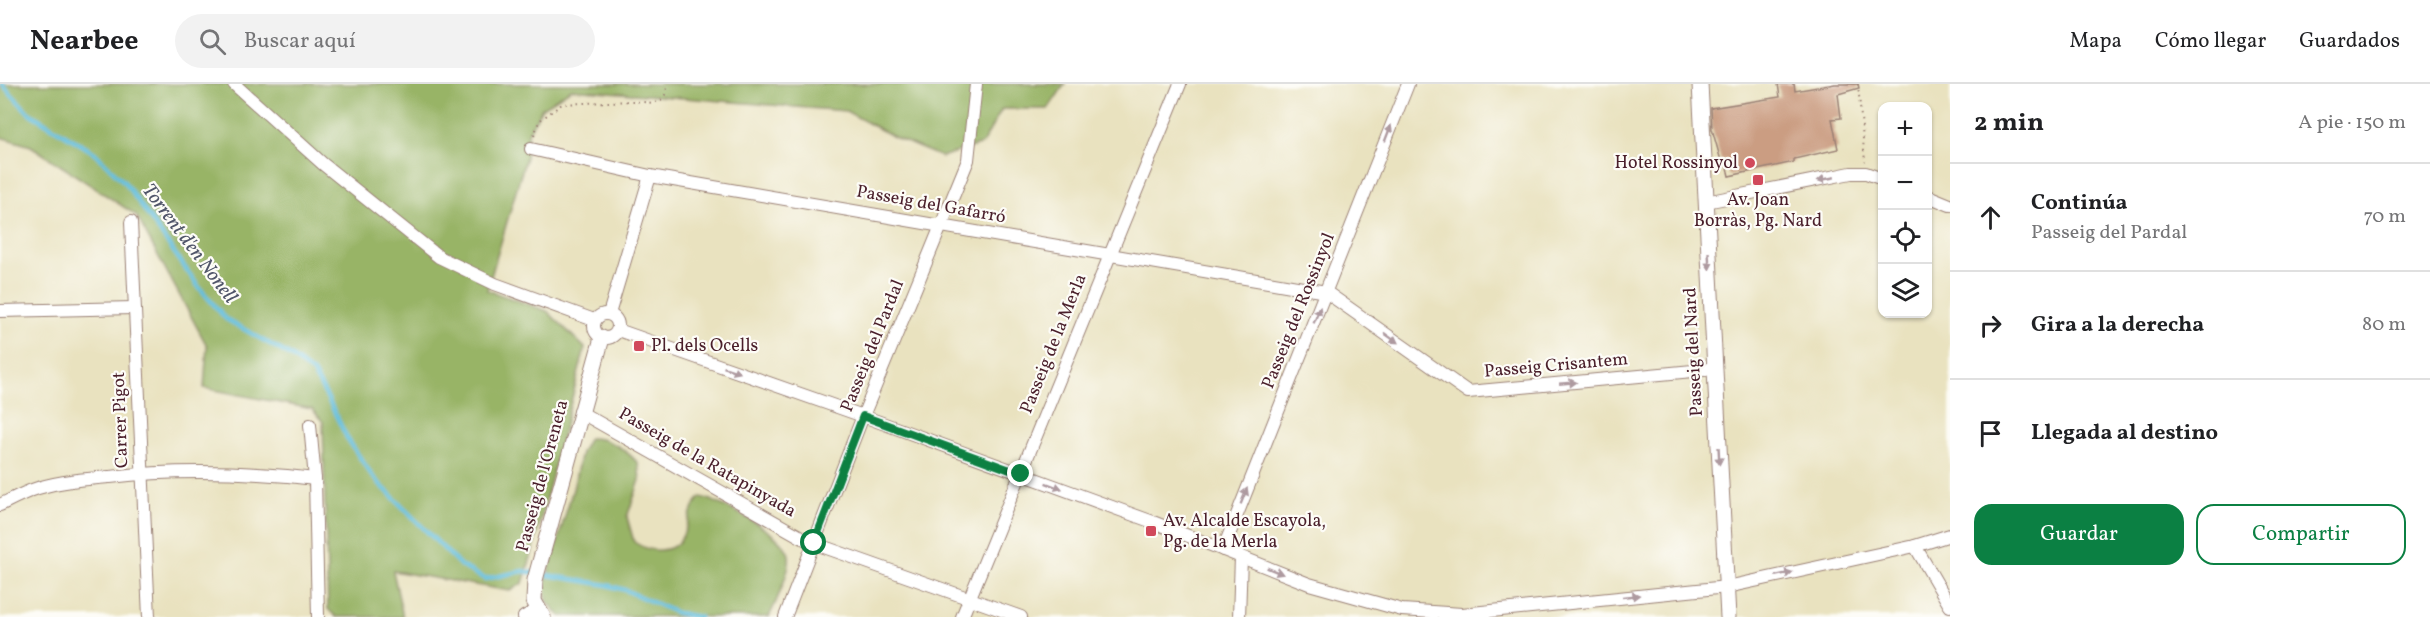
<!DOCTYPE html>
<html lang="es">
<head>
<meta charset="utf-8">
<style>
	:root { --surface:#fff; --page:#f2f2f2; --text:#202124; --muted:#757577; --line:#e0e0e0; --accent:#0b8043 }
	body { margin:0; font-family:Vollkorn,serif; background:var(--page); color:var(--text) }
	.controls { position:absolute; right:18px; top:18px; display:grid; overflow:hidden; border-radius:12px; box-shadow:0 2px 4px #0004 }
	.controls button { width:54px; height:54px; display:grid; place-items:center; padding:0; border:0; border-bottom:2px solid var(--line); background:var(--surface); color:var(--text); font:30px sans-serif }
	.stop { position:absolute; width:18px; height:18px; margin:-14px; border:4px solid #0b8043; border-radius:50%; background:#fff }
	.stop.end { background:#0b8043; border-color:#fff; box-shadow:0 2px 6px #0008 }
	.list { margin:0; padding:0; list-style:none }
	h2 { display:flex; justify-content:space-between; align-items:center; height:78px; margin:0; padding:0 24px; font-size:26px }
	h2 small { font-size:20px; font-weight:400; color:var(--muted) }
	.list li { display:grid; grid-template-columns:39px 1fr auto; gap:18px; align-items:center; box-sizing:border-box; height:108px; padding:0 24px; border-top:2px solid var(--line) }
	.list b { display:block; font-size:22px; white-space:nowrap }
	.list p { margin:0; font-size:20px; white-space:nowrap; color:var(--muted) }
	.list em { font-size:20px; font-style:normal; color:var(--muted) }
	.actions { display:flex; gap:12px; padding:18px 24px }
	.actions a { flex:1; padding:14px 0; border:2px solid var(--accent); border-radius:18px; text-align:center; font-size:21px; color:var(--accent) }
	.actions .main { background:var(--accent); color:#fff }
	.icon { flex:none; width:33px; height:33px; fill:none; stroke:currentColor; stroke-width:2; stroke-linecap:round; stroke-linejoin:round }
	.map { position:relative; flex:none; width:1950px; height:533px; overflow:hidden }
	header { display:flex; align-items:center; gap:36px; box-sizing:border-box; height:84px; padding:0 30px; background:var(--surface); border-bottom:2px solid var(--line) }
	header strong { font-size:28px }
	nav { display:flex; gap:33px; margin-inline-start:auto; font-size:21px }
	.search { width:420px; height:54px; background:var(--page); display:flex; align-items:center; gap:15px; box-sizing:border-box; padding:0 21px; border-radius:33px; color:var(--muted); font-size:22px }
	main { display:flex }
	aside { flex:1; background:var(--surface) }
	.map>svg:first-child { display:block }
	.forest { fill:#98b466; stroke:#716a48; stroke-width:1.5 }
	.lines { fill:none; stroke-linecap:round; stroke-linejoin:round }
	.stream { stroke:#5fbdde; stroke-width:4.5 }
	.building { fill:#cb9d82 }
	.minor-casing { stroke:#9a8075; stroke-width:14 }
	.tertiary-casing { stroke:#9a8075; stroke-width:17 }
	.path { stroke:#9a8075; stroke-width:2; stroke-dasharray:1.5 4.5; stroke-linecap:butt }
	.minor { stroke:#fff; stroke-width:12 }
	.tertiary { stroke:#fff; stroke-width:15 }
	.oneway { fill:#ae9aa0 }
	.route { stroke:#0b8043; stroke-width:8 }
	.poi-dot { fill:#d1495b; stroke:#fdfcf7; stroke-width:2 }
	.labels { text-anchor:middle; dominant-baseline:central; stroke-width:4.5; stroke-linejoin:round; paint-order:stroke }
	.poi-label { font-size:18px; fill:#4a1f2b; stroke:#fdfcf7; text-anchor:start }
	.street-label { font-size:18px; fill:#4a1f2b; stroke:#fdfcf7 }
	.water-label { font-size:20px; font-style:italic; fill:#51566a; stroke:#fdfcf7 }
</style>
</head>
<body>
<header>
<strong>Nearbee</strong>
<div class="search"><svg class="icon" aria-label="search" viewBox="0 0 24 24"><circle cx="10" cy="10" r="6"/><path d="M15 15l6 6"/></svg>Buscar aquí</div>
<nav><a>Mapa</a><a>Cómo llegar</a><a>Guardados</a></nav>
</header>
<main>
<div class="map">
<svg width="1950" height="533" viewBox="0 0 1950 533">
	<rect width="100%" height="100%" fill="#fdfcf7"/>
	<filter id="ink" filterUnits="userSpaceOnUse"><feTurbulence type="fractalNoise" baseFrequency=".0167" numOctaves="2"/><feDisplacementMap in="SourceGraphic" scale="12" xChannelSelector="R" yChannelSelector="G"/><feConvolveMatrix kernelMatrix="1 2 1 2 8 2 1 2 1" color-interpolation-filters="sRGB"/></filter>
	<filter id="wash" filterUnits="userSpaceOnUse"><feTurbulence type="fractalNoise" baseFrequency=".008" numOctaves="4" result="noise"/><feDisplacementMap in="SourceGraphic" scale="24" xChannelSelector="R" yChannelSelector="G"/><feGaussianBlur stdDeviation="1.35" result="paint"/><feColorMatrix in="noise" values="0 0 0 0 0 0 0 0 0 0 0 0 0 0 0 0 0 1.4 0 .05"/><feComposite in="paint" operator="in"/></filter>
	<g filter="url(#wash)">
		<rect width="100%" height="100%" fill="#e9e2bf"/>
		<g class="forest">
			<polygon points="0,0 1065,0 1048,25 1002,25 982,60 941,73 894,53 846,27 571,5 542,24 528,49 526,73 487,206 547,227 585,264 531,473 523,499 510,507 393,487 403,533 336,533 328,525 323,338 312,325 204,304 207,262 136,131 31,62 0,53"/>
			<path d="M589 354C608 353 626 366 638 379L640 396 627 433 634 458C643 464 651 467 661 466 692 464 683 428 701 413 721 418 784 450 789 471 792 485 775 520 769 533L560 532 547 517 545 500 573 405 581 368Z"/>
		</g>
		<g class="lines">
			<polyline class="stream" points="2,0 29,29 95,69 125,99 198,202 226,235 291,272 313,289 327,313 347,354 373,393 461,482 485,495 523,487 607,501 625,506 677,529 699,533"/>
		</g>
		<g id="blocks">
			<polygon class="building" points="1778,0 1794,0 1795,7 1835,0 1858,0 1859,4 1838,10 1841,34 1832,35 1838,65 1794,75 1794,78 1729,92 1725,75 1721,77 1712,45 1711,24 1780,13"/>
		</g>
	</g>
	<g filter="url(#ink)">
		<use href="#blocks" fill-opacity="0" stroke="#9a8075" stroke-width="1.5"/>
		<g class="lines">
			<g class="minor-casing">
				<g id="minor">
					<polyline points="234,0 323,80 439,173 495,200 594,236"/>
					<polyline points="531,65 650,92 1326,208 1468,308 1714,285"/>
					<polyline points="1928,112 1950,121"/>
					<polyline points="1706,118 1851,89 1866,89 1882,95"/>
					<polyline points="131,138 149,533"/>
					<polyline points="0,227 134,224"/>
					<circle cx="606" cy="242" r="12"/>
					<polyline points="609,230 650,92"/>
					<polyline points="618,246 863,332 1153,438 1309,500 1402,526 1462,530 1727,503 1915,462 1950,451"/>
					<polyline points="580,328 810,458 1021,533"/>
					<polyline points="310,341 315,395 318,533"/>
					<path d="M0 421C12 415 25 408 38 404 61 397 86 395 110 393 179 385 246 387 315 395"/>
					<polyline points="1915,462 1950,522"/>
					<polyline points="1223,466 1408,0"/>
					<polyline points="524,533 537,526"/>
					<polyline points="785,533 863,332 968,76 976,0"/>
					<polyline points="962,533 1180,0"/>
					<polyline points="1239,533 1241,473"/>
				</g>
			</g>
			<g class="tertiary-casing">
				<g id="tertiary">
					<polyline points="1700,0 1728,533"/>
					<polyline points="543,533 534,517 535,496 602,254"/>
				</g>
			</g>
			<g class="path">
				<polyline points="1858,0 1865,78"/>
				<polyline points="534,52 539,37 562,20 633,17 654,19 661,16 665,11 668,0"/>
			</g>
			<use href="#minor" class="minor"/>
			<use href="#tertiary" class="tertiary"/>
		</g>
		<defs><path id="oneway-solid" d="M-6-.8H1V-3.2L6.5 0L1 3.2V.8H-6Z" transform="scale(1.5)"/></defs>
		<g class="oneway">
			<use href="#oneway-solid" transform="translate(1388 49) rotate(-69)"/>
			<use href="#oneway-solid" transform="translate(1826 95) rotate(169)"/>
			<use href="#oneway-solid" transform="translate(1709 177) rotate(87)"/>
			<use href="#oneway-solid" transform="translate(1317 231) rotate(-68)"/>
			<use href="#oneway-solid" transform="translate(1391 254) rotate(35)"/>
			<use href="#oneway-solid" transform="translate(732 286) rotate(19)"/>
			<use href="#oneway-solid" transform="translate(1568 299) rotate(-5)"/>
			<use href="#oneway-solid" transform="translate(1719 372) rotate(87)"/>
			<use href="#oneway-solid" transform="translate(1054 402) rotate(20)"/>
			<use href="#oneway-solid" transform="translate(1244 412) rotate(-68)"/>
			<use href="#oneway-solid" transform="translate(1275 487) rotate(22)"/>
			<use href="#oneway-solid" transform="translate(1784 490) rotate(-12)"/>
			<use href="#oneway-solid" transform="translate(1631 512) rotate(-6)"/>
		</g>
	</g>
	<g class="lines" filter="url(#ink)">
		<polyline class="route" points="814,459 863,332 1021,390"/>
	</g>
	<g class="poi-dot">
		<circle cx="1750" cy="79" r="6"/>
		<rect x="1752" y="90" width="12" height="12" rx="3"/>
		<rect x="633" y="256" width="12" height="12" rx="3"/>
		<rect x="1145" y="441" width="12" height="12" rx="3"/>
	</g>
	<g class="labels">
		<g class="poi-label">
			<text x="1738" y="79" text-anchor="end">Hotel Rossinyol</text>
			<text x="1758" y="116" text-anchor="middle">Av. Joan<tspan x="1758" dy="21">Borràs, Pg. Nard</tspan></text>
			<text x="651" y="262">Pl. dels Ocells</text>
			<text x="1163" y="437">Av. Alcalde Escayola,<tspan x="1163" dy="21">Pg. de la Merla</tspan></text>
		</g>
		<g class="street-label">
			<text transform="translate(931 121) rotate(10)">Passeig del Gafarró</text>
			<text transform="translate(1299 227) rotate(-68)">Passeig del Rossinyol</text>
			<text transform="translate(1054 260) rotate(-68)">Passeig de la Merla</text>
			<text transform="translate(873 262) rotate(-68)">Passeig del Pardal</text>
			<text transform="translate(1694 268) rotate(-93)">Passeig del Nard</text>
			<text transform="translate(1556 282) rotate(-5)">Passeig Crisantem</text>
			<text transform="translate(121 336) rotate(-92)">Carrer Pigot</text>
			<text transform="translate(707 379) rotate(30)">Passeig de la Ratapinyada</text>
			<text transform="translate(543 392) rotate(-75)">Passeig de l'Oreneta</text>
		</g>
		<g class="water-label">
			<text transform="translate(189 160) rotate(53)">Torrent d'en Nonell</text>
		</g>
	</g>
</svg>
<div class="controls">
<button>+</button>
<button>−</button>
<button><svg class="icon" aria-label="locate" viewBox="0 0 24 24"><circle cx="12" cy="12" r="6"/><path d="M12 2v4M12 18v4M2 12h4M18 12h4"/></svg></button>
<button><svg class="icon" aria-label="layers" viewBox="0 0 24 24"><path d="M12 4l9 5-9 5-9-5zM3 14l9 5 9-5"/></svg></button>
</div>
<div class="stop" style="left:814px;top:459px"></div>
<div class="stop end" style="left:1021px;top:390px"></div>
</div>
<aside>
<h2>2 min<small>A pie · 150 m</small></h2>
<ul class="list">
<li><svg class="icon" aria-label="ahead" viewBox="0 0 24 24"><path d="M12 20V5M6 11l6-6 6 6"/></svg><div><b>Continúa</b><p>Passeig del Pardal</p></div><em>70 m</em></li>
<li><svg class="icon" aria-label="right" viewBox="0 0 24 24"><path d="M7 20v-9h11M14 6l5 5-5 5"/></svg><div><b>Gira a la derecha</b></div><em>80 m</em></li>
<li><svg class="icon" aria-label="arrive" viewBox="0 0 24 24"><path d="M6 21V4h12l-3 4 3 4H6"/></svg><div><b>Llegada al destino</b></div></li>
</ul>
<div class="actions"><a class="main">Guardar</a><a>Compartir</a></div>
</aside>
</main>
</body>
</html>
